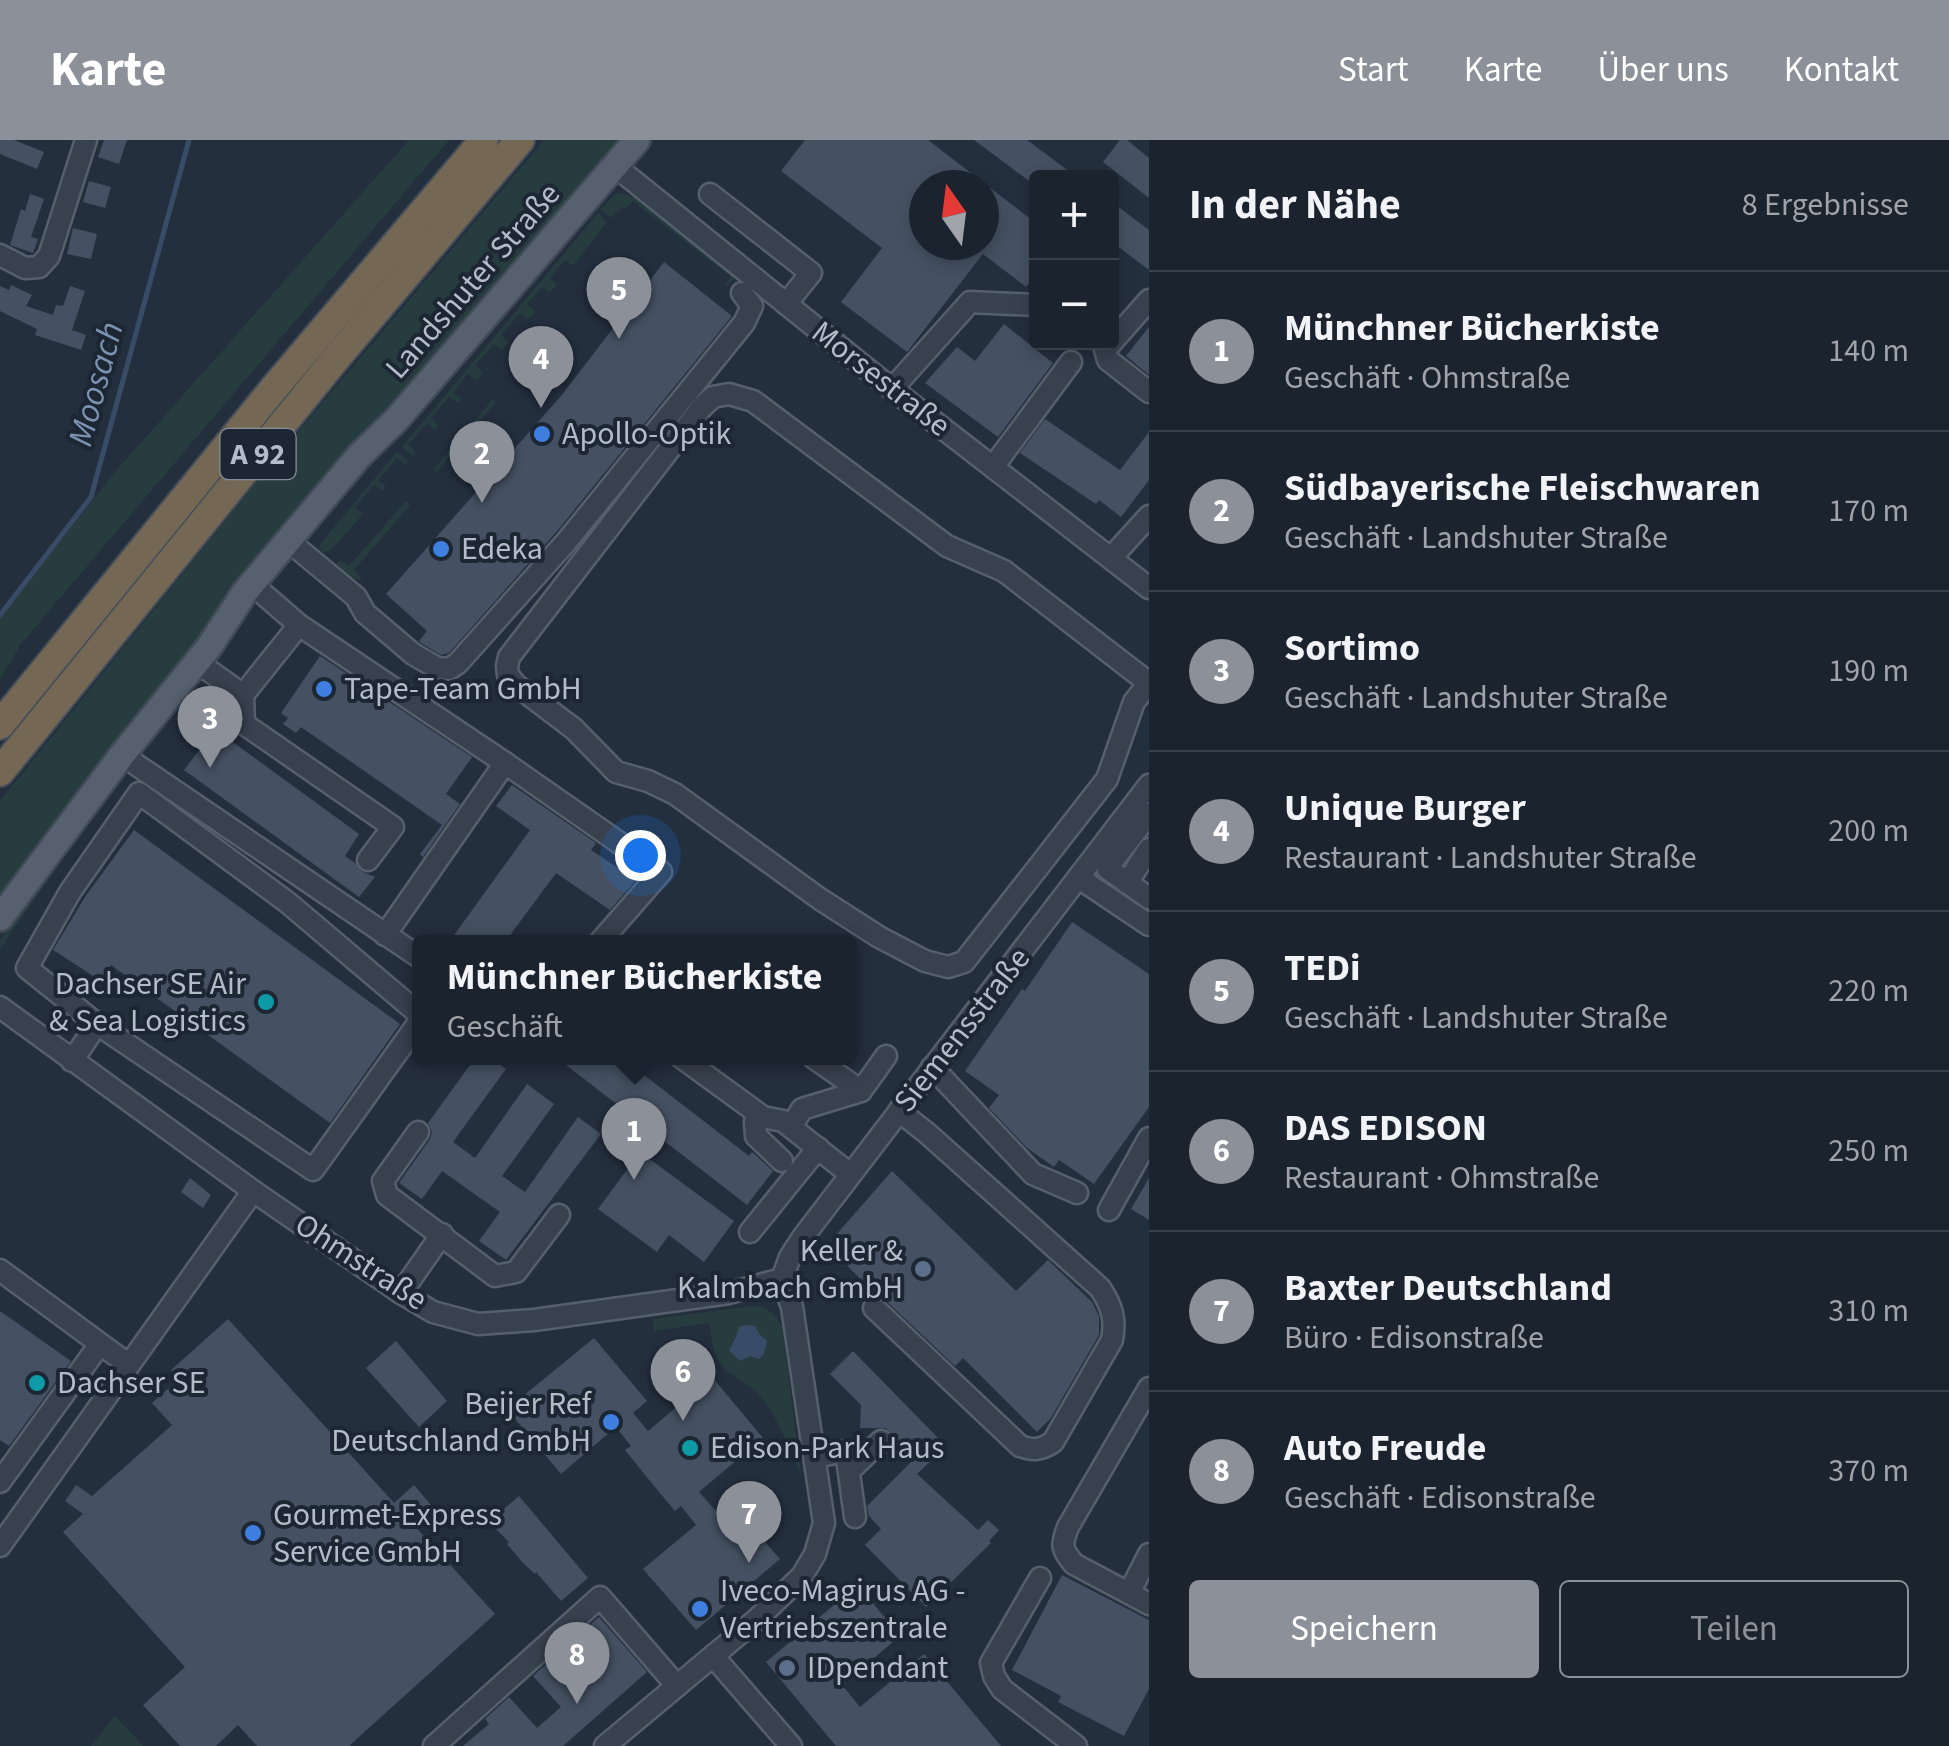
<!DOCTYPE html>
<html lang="de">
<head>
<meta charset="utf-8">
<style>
	:root { --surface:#1b232e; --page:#282f3a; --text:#f1f3f6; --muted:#a0a4aa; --line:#39404a; --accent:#8c9099 }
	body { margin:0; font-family:"Source Sans 3",sans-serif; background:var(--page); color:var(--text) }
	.controls { position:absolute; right:30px; top:30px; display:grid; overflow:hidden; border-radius:10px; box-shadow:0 5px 15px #0003 }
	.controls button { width:90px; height:90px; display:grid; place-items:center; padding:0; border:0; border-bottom:2px solid var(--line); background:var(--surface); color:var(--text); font:50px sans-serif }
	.compass { position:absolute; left:909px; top:30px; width:90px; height:90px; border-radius:50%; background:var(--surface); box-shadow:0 5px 15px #0003; rotate:346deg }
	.you { position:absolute; left:640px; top:715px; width:35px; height:35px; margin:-25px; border:8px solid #fff; border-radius:50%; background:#1a73e8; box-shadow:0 0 0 15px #1a73e833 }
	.badge { display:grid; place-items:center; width:65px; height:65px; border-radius:50%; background:var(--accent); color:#fff; font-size:32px; font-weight:700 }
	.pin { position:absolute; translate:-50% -82px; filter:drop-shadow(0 2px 5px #0008) }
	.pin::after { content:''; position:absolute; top:52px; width:35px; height:30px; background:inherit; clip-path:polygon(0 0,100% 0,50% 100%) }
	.popup { position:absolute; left:412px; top:795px; width:445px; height:130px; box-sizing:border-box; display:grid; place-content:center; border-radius:10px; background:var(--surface); filter:drop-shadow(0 2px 8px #0005); font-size:32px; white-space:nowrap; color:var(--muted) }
	.popup b { font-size:38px; color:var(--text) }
	.popup::after { content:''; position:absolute; left:50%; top:100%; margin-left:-20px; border:20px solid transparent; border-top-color:var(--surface) }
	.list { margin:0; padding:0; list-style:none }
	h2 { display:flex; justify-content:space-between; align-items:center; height:130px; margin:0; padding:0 40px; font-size:42px }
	h2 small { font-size:32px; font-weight:400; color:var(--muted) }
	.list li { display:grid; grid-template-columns:65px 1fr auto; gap:30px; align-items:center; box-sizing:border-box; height:160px; padding:0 40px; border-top:2px solid var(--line) }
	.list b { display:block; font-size:38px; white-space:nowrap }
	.list p { margin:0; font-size:32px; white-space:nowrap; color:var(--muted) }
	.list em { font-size:32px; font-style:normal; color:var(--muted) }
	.actions { display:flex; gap:20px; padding:30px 40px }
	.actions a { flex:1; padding:22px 0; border:2px solid var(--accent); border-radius:10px; text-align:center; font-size:35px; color:var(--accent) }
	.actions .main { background:var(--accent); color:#fff }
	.map { position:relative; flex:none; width:1149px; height:1606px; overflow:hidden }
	header { display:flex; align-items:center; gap:60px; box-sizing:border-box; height:140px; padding:0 50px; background:var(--accent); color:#fff }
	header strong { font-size:48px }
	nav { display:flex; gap:55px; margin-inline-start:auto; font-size:35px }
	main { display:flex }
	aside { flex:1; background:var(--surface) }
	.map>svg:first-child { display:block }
	.green { fill:#263c3f }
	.water { fill:#394c67 }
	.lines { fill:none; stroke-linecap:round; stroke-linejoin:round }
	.stream { stroke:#394c67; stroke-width:5 }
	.building { fill:#455162; fill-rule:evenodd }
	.minor-casing { stroke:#565f6c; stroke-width:25 }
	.major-casing { stroke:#414a57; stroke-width:30 }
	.highway-casing { stroke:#434c59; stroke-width:32 }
	.minor { stroke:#38414e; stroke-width:20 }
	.major { stroke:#56606e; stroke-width:25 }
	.highway { stroke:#746855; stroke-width:28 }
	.shop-dot { fill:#3f7fe0; stroke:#1d2633; stroke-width:4 }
	.culture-dot { fill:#0f9aa8; stroke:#1d2633; stroke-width:4 }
	.service-dot { fill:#5c6f8a; stroke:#1d2633; stroke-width:4 }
	.labels { text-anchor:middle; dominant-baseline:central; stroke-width:8; stroke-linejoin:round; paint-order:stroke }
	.shield { fill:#1d2633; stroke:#878f9c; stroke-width:2.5 }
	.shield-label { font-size:30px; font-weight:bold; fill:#b4bcc9 }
	.street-label { font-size:32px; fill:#b4bcc9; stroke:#1d2633 }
	.poi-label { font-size:32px; fill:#b4bcc9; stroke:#1d2633; text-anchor:start }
	.water-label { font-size:35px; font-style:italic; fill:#7c92b1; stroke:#1d2633 }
</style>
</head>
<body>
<header>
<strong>Karte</strong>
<nav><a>Start</a><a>Karte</a><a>Über uns</a><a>Kontakt</a></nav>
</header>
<main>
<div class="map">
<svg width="1149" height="1606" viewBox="0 0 1149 1606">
	<rect width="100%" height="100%" fill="#242f3e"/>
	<g class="green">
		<polygon points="409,0 449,0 21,504 0,540 0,478 113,334"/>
		<path d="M500 0H510L0 620V607C161 400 330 200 500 0Z"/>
		<polygon points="544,0 623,0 0,760 0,661 275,319"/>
		<polygon points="620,53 641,59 735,137 727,147 725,145 731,137 633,61 626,68 621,68 611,78 601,69 614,55"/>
		<polygon points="598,73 607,82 573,126 565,120 550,138 557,145 550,153 542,147 527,164 535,172 528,179 520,173 501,195 509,202 502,210 494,204 475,225 483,233 476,241 468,234 453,252 461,259 457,263 449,257 431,278 438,285 435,290 427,283 408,305 416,312 413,316 402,307"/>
		<polygon points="492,260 496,262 437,332 434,329"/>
		<polygon points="397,312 408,321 405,325 397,318 378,340 386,347 383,351 374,345 355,367 363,374 330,411 322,412 319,405"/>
		<polygon points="406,361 410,365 354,430 362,438 359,440 340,433 336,425 340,420 349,426"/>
		<polygon points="107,647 112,647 0,809 0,800 46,738"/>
		<path d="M753 1166C769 1167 774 1173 782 1186L801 1335C789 1309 779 1279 761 1257 750 1242 729 1237 719 1222 712 1211 712 1196 709 1183L654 1191 653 1179Z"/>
		<polygon points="115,1576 143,1606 91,1606"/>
	</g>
	<polygon class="water" points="745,1185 755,1186 760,1195 767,1201 764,1214 759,1219 750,1216 740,1221 729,1210 736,1197 739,1187"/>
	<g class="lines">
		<polyline class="stream" points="0,475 91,357 189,0"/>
	</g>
	<g class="building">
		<polygon points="0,0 14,0 44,12 37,29 0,14"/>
		<polygon points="104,0 127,0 119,24 98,17"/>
		<path d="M805 0H928L1036 83V134L1026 147 983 114 907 212 841 162 882 108 781 31ZM924 45H984V105H924Z"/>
		<polygon points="974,0 1027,0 1078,38 1036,38 1036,46"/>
		<polygon points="1120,0 1127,0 1149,18 1149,58 1103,22"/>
		<polygon points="89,41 111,47 105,68 83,62"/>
		<polygon points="30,54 44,59 31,97 38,99 33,113 10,105 21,69 25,71"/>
		<polygon points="1112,62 1149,90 1149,130 1112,102"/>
		<polygon points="73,88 97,94 91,119 67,114"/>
		<polygon points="664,122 732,176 558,390 449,513 441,515 421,503 419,501 427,491 386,454 561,256"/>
		<polygon points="11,145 32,155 26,166 53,175 56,165 63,166 70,146 85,151 72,190 86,195 81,210 35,195 37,189 0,171 0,146 9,150"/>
		<polygon points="1004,184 1053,223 998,297 925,243 957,207 975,221"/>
		<polygon points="1149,187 1149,235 1126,216"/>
		<polygon points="1045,279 1120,330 1149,292 1149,340 1121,377 1099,360 1096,364 1020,313"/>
		<polygon points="320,516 472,617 446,654 460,664 423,717 420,714 442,685 301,587 296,593 283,584 288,578 281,573"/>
		<polygon points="215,589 359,694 345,716 355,723 361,731 375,737 359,757 184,630"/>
		<polygon points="512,645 596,703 591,710 636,740 610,770 556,733 505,802 449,802 530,690 496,666"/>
		<polygon points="134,690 400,884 330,983 111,825 101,841 53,810 85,757"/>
		<polygon points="1072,782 1149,834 1149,967 1094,1044 1059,1020 1054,1027 1027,1008 989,968 999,955 965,931 1022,849 1025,851"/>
		<polygon points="475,918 491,918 506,929 453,1002 475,1018 527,944 554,964 502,1036 525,1052 578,977 601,994 506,1120 479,1101 500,1072 442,1031 422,1059 399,1043 430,999 432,992 428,983"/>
		<polygon points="557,918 622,918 749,1016 752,1012 773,1031 747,1065"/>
		<polygon points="640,1012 734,1081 704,1122 669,1095 657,1112 598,1069"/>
		<polygon points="892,1031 1016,1151 1048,1120 1092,1162 1099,1176 1099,1195 1051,1278 1037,1292 963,1218 955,1226 883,1158 876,1155 835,1113 832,1106 835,1096"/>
		<polygon points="190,1038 211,1055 203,1068 181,1052"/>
		<polygon points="1149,1038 1149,1080 1131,1069"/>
		<polygon points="0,1171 71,1221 9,1306 0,1300"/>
		<polygon points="228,1179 394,1363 414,1345 431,1365 411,1382 495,1474 349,1606 257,1606 238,1585 216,1606 180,1606 143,1565 185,1527 63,1392 83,1374 65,1361 76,1345 92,1356 172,1285 152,1263 178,1240 171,1230"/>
		<polygon points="594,1198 647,1261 633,1273 648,1291 712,1237 763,1298 699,1352 715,1370 728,1360 780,1419 696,1490 643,1429 696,1385 681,1366 675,1371 650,1341 625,1310 631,1306 616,1287 561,1334 507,1269"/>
		<polygon points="396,1201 447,1261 419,1287 366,1228"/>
		<polygon points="853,1211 941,1301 929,1314 934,1318 917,1334 978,1390 988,1380 999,1390 989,1401 991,1403 926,1467 865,1405 881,1389 869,1376 867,1366 914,1319 886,1288 860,1288 861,1265 830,1234"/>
		<polygon points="519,1356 588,1438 561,1461 536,1432 535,1434 524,1424 507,1404 509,1402 489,1382"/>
		<polygon points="1062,1435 1149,1480 1149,1549 1124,1596 1058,1562 1061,1556 1012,1530"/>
		<polygon points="858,1445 900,1496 842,1545 860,1567 924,1514 1001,1606 836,1606 766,1522"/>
		<polygon points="599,1477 647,1532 563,1606 463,1606 489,1584 485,1579 509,1557 537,1588 561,1567 533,1536 555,1516 584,1548 607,1527 578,1495"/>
	</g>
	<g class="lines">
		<g class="minor-casing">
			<g id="minor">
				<polyline points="615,26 892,249 1149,448"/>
				<polyline points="710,54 811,133 786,164"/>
				<polyline points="0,115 25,128 39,127 49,116 86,0"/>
				<polyline points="1149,160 1105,210 1108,220 1149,252"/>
				<polyline points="892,249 970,162 1036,165"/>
				<polygon points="729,254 753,261 947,406 1004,431 1149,543 1134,562 1107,639 964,822 948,827 925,821 879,797 820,759 675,654 648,641 616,632 574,589 516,545 508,535 507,526 509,517 702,267 713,257"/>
				<polyline points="993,327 1071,222"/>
				<polyline points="297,408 356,457 365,473 413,514 437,528 449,529 458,523 567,401 744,183 752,166 742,153"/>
				<polyline points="1111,418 1149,376"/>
				<polyline points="299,485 505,623"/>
				<polyline points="197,522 243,555 244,584 393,687 368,720"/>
				<polyline points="243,555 299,485 261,452"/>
				<polyline points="122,615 419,817"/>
				<polyline points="1149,674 1107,728 1149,758"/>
				<polyline points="1079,738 1149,785"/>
				<polyline points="1127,743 1149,709"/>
				<polyline points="385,795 505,623 661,732 600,802"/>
				<polyline points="0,867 253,1051 401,1153 433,1172 478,1184 534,1180 729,1153 782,1139"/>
				<polyline points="419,874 287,762 139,653 70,752 27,828 97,884 313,1030 419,882"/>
				<polyline points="682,918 763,977 783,981 850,1034"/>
				<polyline points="814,918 861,951 886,916"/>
				<polyline points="72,921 97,884"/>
				<polyline points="932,927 1033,1034 1077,1053"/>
				<polyline points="763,977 755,982 756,996 782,1021"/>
				<polyline points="791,987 802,969 861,951"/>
				<polyline points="418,992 383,1041 387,1055 495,1136 516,1132 559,1075"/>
				<polyline points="1109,1070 1149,998"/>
				<polyline points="750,1092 818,1008"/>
				<polyline points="0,1130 129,1225"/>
				<polyline points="782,1139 790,1117 803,1097 1149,645"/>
				<polyline points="401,1153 442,1094"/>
				<path d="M874 1168 1020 1306C1033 1311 1041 1310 1053 1302L1112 1200C1116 1179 1112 1166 1100 1148L928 994 899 971"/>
				<path d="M1149 1248 1068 1387C1061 1405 1061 1409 1074 1424L1149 1464"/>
				<polyline points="815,1317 846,1311 855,1377"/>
				<polyline points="849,1331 881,1301"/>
				<polyline points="0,1342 100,1204"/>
				<polyline points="0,1406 253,1051"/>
				<polyline points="1040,1438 991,1523 994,1536 1002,1549 1076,1606"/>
				<polyline points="1129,1453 1149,1414"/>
				<polyline points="713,1516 791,1606"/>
				<polyline points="434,1606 600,1457 677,1546"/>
				<polyline points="605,1606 756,1480 802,1436 815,1414 824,1383 792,1167 782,1139"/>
			</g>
		</g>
		<g class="major-casing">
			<polyline id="major" points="0,778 122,615 209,507 245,452 359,316 397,279 637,0"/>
		</g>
		<g class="highway-casing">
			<g id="highway">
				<polyline points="0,585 275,247 484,0"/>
				<polyline points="0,632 333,222 520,0"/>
			</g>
		</g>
		<use href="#minor" class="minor"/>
		<use href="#major" class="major"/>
		<use href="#highway" class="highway"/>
	</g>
	<g class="shop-dot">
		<circle cx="542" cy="294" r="10"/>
		<circle cx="441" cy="409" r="10"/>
		<circle cx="324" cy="549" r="10"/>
		<circle cx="611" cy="1282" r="10"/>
		<circle cx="253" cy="1393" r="10"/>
		<circle cx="700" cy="1469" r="10"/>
	</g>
	<g class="culture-dot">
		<circle cx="266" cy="862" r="10"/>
		<circle cx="37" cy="1243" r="10"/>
		<circle cx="690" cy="1308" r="10"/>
	</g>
	<g class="service-dot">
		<circle cx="923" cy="1129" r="10"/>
		<circle cx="787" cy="1528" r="10"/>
	</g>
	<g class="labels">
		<rect class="shield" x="220.5" y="289" width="75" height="50" rx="8"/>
		<g class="shield-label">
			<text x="258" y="314">A 92</text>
		</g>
		<g class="street-label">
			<text transform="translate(473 141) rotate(-49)">Landshuter Straße</text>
			<text transform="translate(881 239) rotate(38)">Morsestraße</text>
			<text transform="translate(962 890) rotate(-52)">Siemensstraße</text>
			<text transform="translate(361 1122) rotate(33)">Ohmstraße</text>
		</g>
		<g class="poi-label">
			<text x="562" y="294">Apollo-Optik</text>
			<text x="461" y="409">Edeka</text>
			<text x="344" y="549">Tape-Team GmbH</text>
			<text x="246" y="844" text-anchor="end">Dachser SE Air<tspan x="246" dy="37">&amp; Sea Logistics</tspan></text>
			<text x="903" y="1111" text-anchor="end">Keller &amp;<tspan x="903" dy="37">Kalmbach GmbH</tspan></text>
			<text x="57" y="1243">Dachser SE</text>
			<text x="591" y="1264" text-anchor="end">Beijer Ref<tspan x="591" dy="37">Deutschland GmbH</tspan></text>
			<text x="710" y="1308">Edison-Park Haus</text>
			<text x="273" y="1375">Gourmet-Express<tspan x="273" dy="37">Service GmbH</tspan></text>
			<text x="720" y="1451">Iveco-Magirus AG -<tspan x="720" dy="37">Vertriebszentrale</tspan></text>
			<text x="807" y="1528">IDpendant</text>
		</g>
		<g class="water-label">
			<text transform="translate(96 244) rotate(-75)">Moosach</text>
		</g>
	</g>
</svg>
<div class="controls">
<button>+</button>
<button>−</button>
</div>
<svg class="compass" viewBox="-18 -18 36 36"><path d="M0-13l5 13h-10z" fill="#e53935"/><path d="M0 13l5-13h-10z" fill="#a0a4aa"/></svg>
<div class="you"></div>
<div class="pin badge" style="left:634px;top:1040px">1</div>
<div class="popup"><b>Münchner Bücherkiste</b>Geschäft</div>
<div class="pin badge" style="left:482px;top:363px">2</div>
<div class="pin badge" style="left:210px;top:628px">3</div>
<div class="pin badge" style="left:541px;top:268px">4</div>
<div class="pin badge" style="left:619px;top:199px">5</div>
<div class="pin badge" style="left:683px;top:1281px">6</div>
<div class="pin badge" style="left:749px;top:1423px">7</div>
<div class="pin badge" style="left:577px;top:1564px">8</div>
</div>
<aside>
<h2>In der Nähe<small>8 Ergebnisse</small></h2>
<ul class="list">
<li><span class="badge">1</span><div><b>Münchner Bücherkiste</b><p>Geschäft · Ohmstraße</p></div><em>140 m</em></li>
<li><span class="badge">2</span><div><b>Südbayerische Fleischwaren</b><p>Geschäft · Landshuter Straße</p></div><em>170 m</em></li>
<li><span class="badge">3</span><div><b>Sortimo</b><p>Geschäft · Landshuter Straße</p></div><em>190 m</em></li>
<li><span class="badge">4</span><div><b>Unique Burger</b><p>Restaurant · Landshuter Straße</p></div><em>200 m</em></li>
<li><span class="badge">5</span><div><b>TEDi</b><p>Geschäft · Landshuter Straße</p></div><em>220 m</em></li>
<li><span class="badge">6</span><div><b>DAS EDISON</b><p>Restaurant · Ohmstraße</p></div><em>250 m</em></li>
<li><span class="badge">7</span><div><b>Baxter Deutschland</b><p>Büro · Edisonstraße</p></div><em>310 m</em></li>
<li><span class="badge">8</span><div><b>Auto Freude</b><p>Geschäft · Edisonstraße</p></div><em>370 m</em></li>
</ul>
<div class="actions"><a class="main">Speichern</a><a>Teilen</a></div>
</aside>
</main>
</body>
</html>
